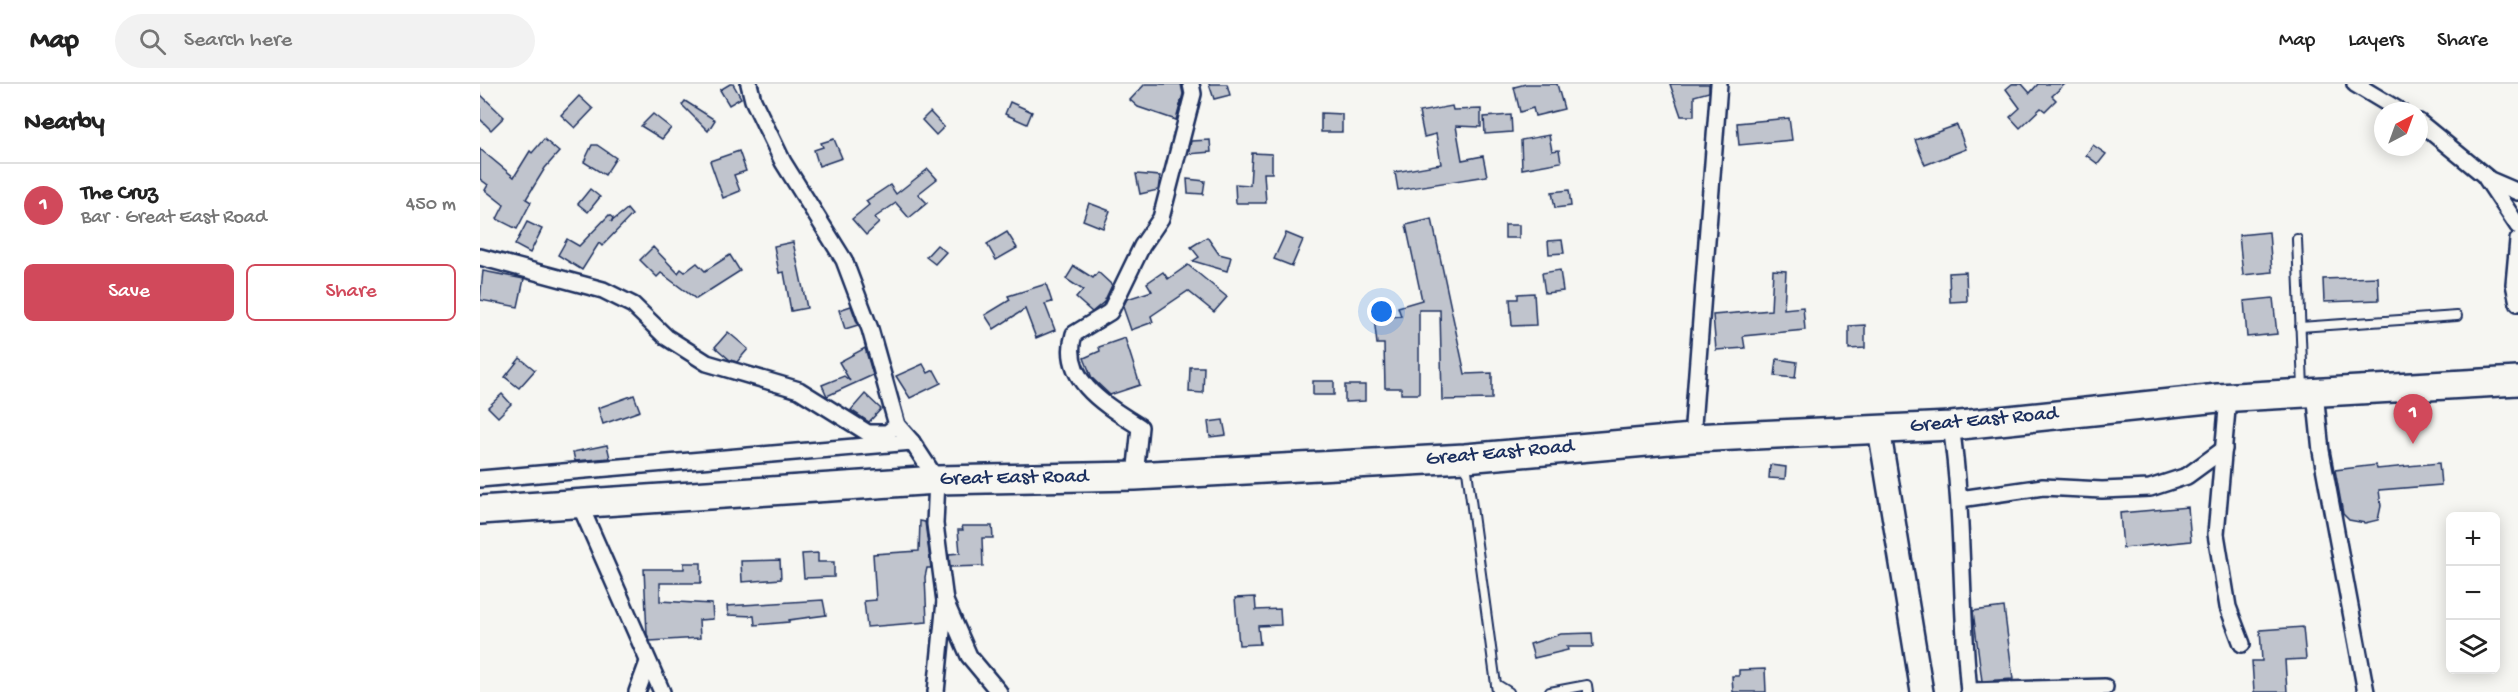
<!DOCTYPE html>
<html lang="en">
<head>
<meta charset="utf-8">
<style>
	:root { --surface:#fff; --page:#f2f2f2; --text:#222; --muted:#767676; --line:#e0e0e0; --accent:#d1495b }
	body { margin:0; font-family:"Gochi Hand",sans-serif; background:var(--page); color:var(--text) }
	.controls { position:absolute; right:18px; bottom:18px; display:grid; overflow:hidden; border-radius:9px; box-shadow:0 3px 15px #0003 }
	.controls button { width:54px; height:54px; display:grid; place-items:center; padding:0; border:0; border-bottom:2px solid var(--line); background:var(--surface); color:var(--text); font:30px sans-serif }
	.compass { position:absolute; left:1894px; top:18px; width:54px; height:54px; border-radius:50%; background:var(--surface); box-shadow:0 3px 15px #0003; rotate:41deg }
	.you { position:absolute; left:902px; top:228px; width:21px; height:21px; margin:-15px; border:4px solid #fff; border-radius:50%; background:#1a73e8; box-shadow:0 0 0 9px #1a73e833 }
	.badge { display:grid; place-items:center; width:39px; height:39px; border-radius:50%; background:var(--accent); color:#fff; font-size:20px; font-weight:700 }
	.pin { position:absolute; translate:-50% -50px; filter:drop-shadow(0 2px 3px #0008) }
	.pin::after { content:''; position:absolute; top:32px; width:21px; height:18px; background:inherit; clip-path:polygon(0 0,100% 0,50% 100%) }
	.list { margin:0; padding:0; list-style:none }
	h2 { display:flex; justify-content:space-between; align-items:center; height:78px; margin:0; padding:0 24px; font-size:26px }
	h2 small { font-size:20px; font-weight:400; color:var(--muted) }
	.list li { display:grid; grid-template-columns:39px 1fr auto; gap:18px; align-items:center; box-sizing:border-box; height:84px; padding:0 24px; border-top:2px solid var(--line) }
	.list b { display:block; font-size:22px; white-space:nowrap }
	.list p { margin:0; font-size:20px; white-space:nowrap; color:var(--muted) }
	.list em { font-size:20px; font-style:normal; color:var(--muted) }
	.actions { display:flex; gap:12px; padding:18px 24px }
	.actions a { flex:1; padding:14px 0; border:2px solid var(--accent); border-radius:9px; text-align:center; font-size:21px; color:var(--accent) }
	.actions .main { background:var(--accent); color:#fff }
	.icon { flex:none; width:33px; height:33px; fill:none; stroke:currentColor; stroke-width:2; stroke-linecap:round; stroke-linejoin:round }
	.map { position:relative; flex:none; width:2038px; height:608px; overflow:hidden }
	header { display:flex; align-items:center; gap:36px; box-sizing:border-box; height:84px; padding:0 30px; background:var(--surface); border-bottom:2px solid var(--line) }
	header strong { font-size:28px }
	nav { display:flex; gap:33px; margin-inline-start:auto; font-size:21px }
	.search { width:420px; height:54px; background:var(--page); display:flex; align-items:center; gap:15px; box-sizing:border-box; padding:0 21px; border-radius:33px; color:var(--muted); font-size:22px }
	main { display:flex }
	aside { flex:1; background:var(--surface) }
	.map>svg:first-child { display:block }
	.building { fill:#c0c4cd; stroke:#1b2f5e; stroke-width:1.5 }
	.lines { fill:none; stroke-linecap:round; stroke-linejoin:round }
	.lane-casing { stroke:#1b2f5e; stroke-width:12 }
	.street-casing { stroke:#1b2f5e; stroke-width:20 }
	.secondary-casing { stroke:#1b2f5e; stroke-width:26 }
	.highway-casing { stroke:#1b2f5e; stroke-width:32 }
	.lane { stroke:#f6f6f2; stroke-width:8 }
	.street { stroke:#f6f6f2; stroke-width:15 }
	.secondary { stroke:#f6f6f2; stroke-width:21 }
	.highway { stroke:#f6f6f2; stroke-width:27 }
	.labels { text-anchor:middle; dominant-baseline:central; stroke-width:4.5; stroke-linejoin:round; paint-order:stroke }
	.street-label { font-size:21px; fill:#1b2f5e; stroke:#f6f6f2 }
</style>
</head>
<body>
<header>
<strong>Map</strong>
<div class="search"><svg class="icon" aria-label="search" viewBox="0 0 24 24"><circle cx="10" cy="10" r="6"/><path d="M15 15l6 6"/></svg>Search here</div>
<nav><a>Map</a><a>Layers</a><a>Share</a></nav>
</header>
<main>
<aside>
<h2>Nearby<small></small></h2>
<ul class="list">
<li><span class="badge">1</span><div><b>The Cruz</b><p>Bar · Great East Road</p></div><em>450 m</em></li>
</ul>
<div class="actions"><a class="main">Save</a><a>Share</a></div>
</aside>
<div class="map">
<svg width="2038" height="608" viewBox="0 0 2038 608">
	<rect width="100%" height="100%" fill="#f6f6f2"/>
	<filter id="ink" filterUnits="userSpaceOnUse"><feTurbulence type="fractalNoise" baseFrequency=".0167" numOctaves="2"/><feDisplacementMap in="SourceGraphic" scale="12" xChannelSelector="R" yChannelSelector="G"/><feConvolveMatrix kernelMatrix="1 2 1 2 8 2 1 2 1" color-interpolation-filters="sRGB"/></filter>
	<g filter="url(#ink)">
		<g class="building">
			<polygon points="250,0 253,0 261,14 249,21 240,6"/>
			<polygon points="665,0 701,0 703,10 696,36 658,23 650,16"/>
			<polygon points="729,0 747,0 750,11 734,15"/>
			<polygon points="1046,0 1077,0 1084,25 1055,32 1053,24 1040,28 1034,3"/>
			<polygon points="1190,0 1229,0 1229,8 1214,12 1214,32 1201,32"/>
			<polygon points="1532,0 1542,0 1550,9 1558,0 1585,0 1572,12 1576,16 1565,27 1561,24 1540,44 1530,33 1540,24 1526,5"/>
			<polygon points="0,10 24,33 11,46 0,35"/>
			<polygon points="99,12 113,25 95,44 81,31"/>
			<polygon points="205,17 235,36 228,47 202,21"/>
			<polygon points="530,18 552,28 547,40 525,30"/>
			<polygon points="972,22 973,26 1001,25 1001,43 976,42 982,76 1003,72 1007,92 918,106 915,88 961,80 956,50 944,53 939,28"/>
			<polygon points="450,28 464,43 456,51 442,36"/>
			<polygon points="841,29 862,30 862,48 841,48"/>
			<polygon points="173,30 191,44 182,55 161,42"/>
			<polygon points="1031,31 1032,48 1005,50 1004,33"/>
			<polygon points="1309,34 1312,56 1259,61 1257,39"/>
			<polygon points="1477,41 1486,65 1445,81 1435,56"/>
			<polygon points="1069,51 1072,67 1079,66 1081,78 1042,85 1041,56"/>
			<polygon points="64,55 79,68 65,84 46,115 51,118 37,145 17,135 24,121 5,106 8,101 0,95 0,65 34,93 50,67 52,69"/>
			<polygon points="354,55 362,74 339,82 334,66 343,63 341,59"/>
			<polygon points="730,56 731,68 708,70 711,57"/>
			<polygon points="112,61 117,61 136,74 125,91 104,78"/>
			<polygon points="1613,61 1626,70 1618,80 1606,71"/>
			<polygon points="259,67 266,87 254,91 260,107 243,114 230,77"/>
			<polygon points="772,69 792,70 792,89 784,89 786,119 756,119 755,100 770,101"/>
			<polygon points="448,85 457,95 438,110 447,119 429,134 416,119 394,134 399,139 386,151 372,135 389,121 386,117 410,101 416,110"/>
			<polygon points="656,90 680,92 678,106 660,110"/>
			<polygon points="707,95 725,97 723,110 708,109"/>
			<polygon points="110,105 120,113 108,128 98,120"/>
			<polygon points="1089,106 1091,122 1075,124 1072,108"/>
			<polygon points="609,119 630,127 623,144 603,136"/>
			<polygon points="147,125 152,131 122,162 119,159 102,186 78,171 87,155 99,162 129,131 133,134 131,138"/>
			<polygon points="952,135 985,290 1012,289 1012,315 962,316 960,226 939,226 939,310 921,310 921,304 905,304 904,260 897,260 894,234 921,232 918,223 942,216 926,141"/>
			<polygon points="47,138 62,145 50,169 35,161"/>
			<rect x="1025" y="141" width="14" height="13"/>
			<polygon points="527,148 537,164 516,176 507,160"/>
			<polygon points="1789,148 1792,188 1763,191 1759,151"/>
			<polygon points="806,149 823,156 812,182 794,175"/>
			<polygon points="727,153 739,170 751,173 747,187 713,177 719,173 711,163"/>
			<polygon points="1082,156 1084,169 1069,170 1068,157"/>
			<polygon points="313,158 327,224 311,227 304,188 299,189 294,162"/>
			<polygon points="457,161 466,168 455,180 446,173"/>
			<polygon points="173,163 198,189 201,185 205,188 217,179 225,187 250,171 260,187 216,215 181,189 177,193 160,176"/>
			<polygon points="708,181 747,213 734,228 708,207 671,232 673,238 651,246 643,223 647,215 672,207 667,199 683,188 688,195"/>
			<polygon points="594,182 613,194 618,188 632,201 624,218 612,228 596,214 603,206 586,195"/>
			<polygon points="1080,186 1083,207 1065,209 1062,189"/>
			<polygon points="1293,186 1306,187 1304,225 1323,223 1325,246 1263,252 1265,264 1236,266 1233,231 1291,226"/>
			<polygon points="3,187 44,195 38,223 0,216"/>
			<polygon points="1486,188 1487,217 1470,218 1469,189"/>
			<polygon points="1898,193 1899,216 1844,218 1843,195"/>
			<polygon points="566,200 572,218 565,220 575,246 556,254 545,225 514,245 505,231 530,216 528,212"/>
			<polygon points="1054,209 1056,241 1032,242 1030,215 1038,215 1038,210"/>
			<polygon points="1793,214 1797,250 1767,253 1764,217"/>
			<polygon points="371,222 378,241 365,245 359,226"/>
			<polygon points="1385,241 1385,264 1369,265 1369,242"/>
			<polygon points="248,248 268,265 257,278 250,276 235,263"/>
			<polygon points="645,254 660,301 630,311 612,294 604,274 620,267 619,263"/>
			<polygon points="385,264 393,291 347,312 342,301 364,292 370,297 359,278"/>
			<polygon points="40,274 55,286 39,304 25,293"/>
			<polygon points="1297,275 1317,278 1315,294 1295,292"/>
			<polygon points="443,280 448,289 454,286 461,299 430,314 416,292"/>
			<polygon points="710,283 724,283 723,309 709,308"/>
			<rect x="833" y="297" width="21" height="14"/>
			<polygon points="865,301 885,301 885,317 865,318"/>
			<polygon points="22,310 31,320 18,333 8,323"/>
			<polygon points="385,310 401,325 389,338 371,326"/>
			<polygon points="154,311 160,327 123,340 118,324"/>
			<polygon points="743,336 746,351 730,353 728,338"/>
			<polygon points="127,361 130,374 95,377 93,368"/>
			<polygon points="1959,379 1961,401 1899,406 1901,422 1898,436 1885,439 1869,436 1863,430 1855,386 1896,381 1897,385"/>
			<polygon points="1290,381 1306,383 1305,395 1289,394"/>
			<polygon points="1708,423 1711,457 1643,464 1640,429"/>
			<polygon points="440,437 445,438 451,484 447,484 445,493 447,538 387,543 384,517 396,516 393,470 439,467"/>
			<polygon points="482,442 512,442 513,454 502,454 503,482 470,483 469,470 480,469 478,446 483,446"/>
			<polygon points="338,469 338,478 354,478 354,493 324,494 322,470"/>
			<polygon points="300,476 301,495 262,498 261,477"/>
			<polygon points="204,479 221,479 221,499 180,499 180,517 232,520 233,535 219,536 220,554 170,557 167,550 164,485 204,485"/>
			<polygon points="775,513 776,526 800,525 801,541 778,542 780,560 759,561 755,514"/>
			<polygon points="343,516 346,531 309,536 309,538 275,541 274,532 248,531 247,522"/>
			<polygon points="1524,523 1533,595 1502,597 1493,527"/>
			<polygon points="1823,543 1826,575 1805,576 1807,608 1774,608 1772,577 1782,577 1780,546"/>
			<polygon points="1112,549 1113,563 1087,563 1088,566 1054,574 1050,560 1081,550"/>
			<polygon points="1285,585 1286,608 1253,608 1252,592 1259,592 1259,586"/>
		</g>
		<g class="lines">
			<g class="lane-casing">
				<g id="lane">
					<polyline points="1817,155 1823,304"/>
					<polyline points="1820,243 1977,232"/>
					<polyline points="986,379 1017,608"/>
					<polyline points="1016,600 1029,608"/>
					<polyline points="1070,608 1107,601 1108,608"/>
				</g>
			</g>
			<g class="street-casing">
				<g id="street">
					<polyline points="269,0 273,16 303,78 364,176 390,245 417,341 432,358 457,396 455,440 465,517 489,572 519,608"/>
					<polyline points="1875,0 1920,27"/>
					<polyline points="1939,38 2010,96 2038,108"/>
					<polyline points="2006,94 2038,142"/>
					<polyline points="2038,156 2034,200 2038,219"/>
					<polyline points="0,173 123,206 153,221 186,253 227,279 319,306 388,349 407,349 417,341"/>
					<polyline points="1835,308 1841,367 1886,608"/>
					<polyline points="1748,314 1736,450 1748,523 1762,560"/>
					<path d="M1471 342C1484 430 1480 519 1489 608"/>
					<polyline points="1212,354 1239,0"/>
					<path d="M655 392 660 343C627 322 580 296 594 250L630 228 662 162 681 134 713 10 711 0"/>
					<polyline points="0,395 432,358"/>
					<polyline points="1480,415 1563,403 1622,406 1670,404 1707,392 1744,365"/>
					<polyline points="99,419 182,608"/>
					<polyline points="1489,607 1625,603"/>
					<polyline points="157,608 168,578"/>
					<polyline points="456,608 465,517"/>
				</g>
			</g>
			<g class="secondary-casing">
				<polyline id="secondary" points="1399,345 1442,608"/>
			</g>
			<g class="highway-casing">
				<polyline id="highway" points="0,426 457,396 655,392 985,374 1212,354 1471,342 1738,314 2038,297"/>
			</g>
			<use href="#lane" class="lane"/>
			<use href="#street" class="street"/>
			<use href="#secondary" class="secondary"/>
			<use href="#highway" class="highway"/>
		</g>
	</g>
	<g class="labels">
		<g class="street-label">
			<text transform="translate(1504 337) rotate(-5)">Great East Road</text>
			<text transform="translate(1020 370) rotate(-5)">Great East Road</text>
			<text transform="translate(534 395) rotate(-1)">Great East Road</text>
		</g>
	</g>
</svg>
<div class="controls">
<button>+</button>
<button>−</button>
<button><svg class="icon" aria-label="layers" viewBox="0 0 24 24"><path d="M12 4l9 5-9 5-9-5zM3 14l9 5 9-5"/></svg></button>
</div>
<svg class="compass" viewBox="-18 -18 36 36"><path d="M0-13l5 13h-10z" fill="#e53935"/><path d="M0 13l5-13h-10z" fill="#767676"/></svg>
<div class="you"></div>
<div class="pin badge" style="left:1933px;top:360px">1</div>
</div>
</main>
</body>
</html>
